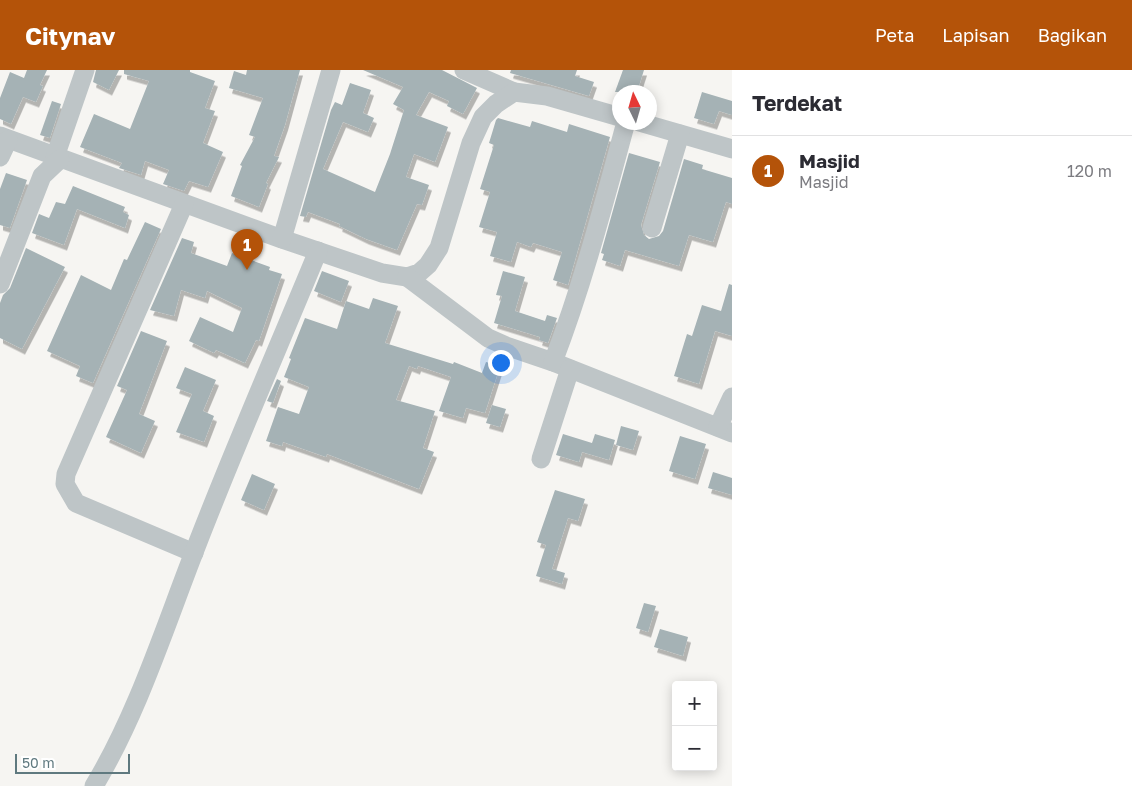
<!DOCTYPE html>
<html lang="id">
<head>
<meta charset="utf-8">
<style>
	:root { --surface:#fff; --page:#f7f7f7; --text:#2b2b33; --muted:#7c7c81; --line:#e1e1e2; --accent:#b45309 }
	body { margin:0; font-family:"Golos Text",sans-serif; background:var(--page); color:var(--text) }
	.controls { position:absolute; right:15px; bottom:15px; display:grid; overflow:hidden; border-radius:5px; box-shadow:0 2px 12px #0003 }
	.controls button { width:45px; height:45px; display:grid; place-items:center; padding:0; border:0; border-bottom:1px solid var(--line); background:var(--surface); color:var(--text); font:25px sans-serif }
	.compass { position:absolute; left:612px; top:15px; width:45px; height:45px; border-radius:50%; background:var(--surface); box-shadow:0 2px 12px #0003; rotate:355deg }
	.scale { position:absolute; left:15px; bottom:12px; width:115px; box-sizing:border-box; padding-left:5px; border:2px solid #5f797f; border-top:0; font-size:14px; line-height:18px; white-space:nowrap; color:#5f797f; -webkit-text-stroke:4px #fff; paint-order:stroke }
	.you { position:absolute; left:500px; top:292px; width:18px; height:18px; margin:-12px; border:4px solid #fff; border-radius:50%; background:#1a73e8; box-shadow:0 0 0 8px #1a73e833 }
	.badge { display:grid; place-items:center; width:32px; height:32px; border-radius:50%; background:var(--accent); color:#fff; font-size:16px; font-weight:700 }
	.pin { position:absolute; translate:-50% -41px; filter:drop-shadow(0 1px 2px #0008) }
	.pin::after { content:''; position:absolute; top:26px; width:18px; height:15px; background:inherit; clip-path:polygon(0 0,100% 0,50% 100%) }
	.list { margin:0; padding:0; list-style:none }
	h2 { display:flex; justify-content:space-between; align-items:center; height:65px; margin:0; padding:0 20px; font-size:21px }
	h2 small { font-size:16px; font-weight:400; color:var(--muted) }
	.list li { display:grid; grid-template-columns:32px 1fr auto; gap:15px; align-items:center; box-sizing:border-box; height:70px; padding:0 20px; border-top:1px solid var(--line) }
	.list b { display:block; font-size:19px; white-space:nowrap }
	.list p { margin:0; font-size:16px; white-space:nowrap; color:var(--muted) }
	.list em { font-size:16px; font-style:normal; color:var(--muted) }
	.map { position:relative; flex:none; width:732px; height:716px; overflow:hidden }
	header { display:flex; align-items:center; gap:30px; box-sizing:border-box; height:70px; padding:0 25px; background:var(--accent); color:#fff }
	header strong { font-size:24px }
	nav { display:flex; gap:28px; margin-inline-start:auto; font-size:18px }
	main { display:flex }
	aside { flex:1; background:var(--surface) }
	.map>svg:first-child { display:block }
	.building { fill:#a5b2b5; filter:url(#shadow) }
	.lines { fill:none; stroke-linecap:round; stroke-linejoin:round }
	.minor { stroke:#bec5c7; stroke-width:19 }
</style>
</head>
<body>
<header>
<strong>Citynav</strong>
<nav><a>Peta</a><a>Lapisan</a><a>Bagikan</a></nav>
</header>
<main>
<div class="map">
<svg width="732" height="716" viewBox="0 0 732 716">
	<defs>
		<filter id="shadow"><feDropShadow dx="3" dy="5.5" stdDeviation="0" flood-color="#0004"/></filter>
	</defs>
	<rect width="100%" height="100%" fill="#f6f5f2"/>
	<g class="building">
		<polygon points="27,0 47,0 40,15 43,16 36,32 23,27 11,54 0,49 0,28 10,2 24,8"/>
		<polygon points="96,0 119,0 109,20 93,12"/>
		<polygon points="124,0 190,0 190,2 215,11 205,38 215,41 203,73 223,82 208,117 189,111 184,121 163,114 169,100 145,91 141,105 119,98 122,93 80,77 94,44 130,59 149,11 124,4"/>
		<polygon points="247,0 300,0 285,55 274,86 279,87 266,113 268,114 259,137 231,126 242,96 240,95 255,67 249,65 263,28 229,18 234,1 246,5"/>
		<polygon points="363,0 442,0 477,18 463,44 447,36 449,31 429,22 416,45 448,57 435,92 414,84 406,107 429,115 422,135 417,134 397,180 366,169 339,156 340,154 308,142 306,147 300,146 331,40 335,32 342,35 350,13 371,20 363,43 374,48 368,62 343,52 323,99 375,122 390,84 404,40 393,34 403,17"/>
		<polygon points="511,0 577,0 575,6 594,12 589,26 510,3"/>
		<polygon points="623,0 644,0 637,22 615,22"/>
		<polygon points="702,22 732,31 732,45 719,41 714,54 694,48"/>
		<polygon points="52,31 61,34 50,68 40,65"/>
		<polygon points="498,48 530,57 532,51 567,62 569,54 610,67 568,215 553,210 562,182 533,173 531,177 517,172 511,192 490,186 497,162 479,157 490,122 480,119 494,75 489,73 496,50"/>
		<polygon points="629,83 660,92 641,155 644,165 649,169 659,166 663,161 684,89 703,95 702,99 732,108 732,134 726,132 713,172 689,165 679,196 625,180 620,196 602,190 604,184 601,183"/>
		<polygon points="6,103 27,110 10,158 0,155 0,119"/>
		<polygon points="73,116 125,137 123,142 129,145 125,158 77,139 64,175 32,163 39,144 49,148 56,132 65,134"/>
		<polygon points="145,152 161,159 93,313 76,306 80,296 47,281 81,205 111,220 124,189 127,190"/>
		<polygon points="182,168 194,172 191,183 227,196 232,183 270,197 269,200 282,204 259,271 256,270 245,293 216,280 214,283 189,271 200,247 233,262 242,238 207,221 205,228 181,220 174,246 150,240"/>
		<polygon points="26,178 65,197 22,279 0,268 0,233 3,225 10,218"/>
		<polygon points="322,201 349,211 341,232 314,221"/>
		<polygon points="503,201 525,207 515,241 545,251 547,245 557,248 548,273 539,270 540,267 494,253 502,226 496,225"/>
		<polygon points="729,214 732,215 732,266 715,261 699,314 674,306 687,264 692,266 702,235 721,241"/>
		<polygon points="373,228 398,236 385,273 453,294 454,292 482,303 486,292 500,296 485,343 466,338 463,348 439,341 451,307 418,296 417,299 409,296 396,330 435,341 423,378 434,382 419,419 327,384 326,387 283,372 282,376 266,371 278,337 299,344 309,317 284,307 291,289 289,288 305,248 337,259 346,231 369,239"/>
		<polygon points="141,261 167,271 139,344 155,351 141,383 106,367 127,320 117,316"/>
		<polygon points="185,297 216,310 203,341 214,346 204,372 176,362 192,324 176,318"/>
		<polygon points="277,309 281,311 273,333 267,331"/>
		<polygon points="492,335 506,339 500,357 486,353"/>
		<polygon points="621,356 639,361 633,380 616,375"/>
		<polygon points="563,364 592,373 595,364 615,370 609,390 582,382 579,392 556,385"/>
		<polygon points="680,366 706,374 695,409 669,401"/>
		<polygon points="713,402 732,408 732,425 708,418"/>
		<polygon points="252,404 275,414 264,440 241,430"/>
		<polygon points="555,420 585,429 578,451 568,448 552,499 565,503 562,514 536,506 546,475 537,472"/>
		<polygon points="644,533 656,536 648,562 636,558"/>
		<polygon points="660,559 688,567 683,586 654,577"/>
	</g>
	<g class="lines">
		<g class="minor">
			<polyline points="464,0 514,22"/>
			<polyline points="639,52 732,79"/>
			<polyline points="0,66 282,169 382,203 407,207 419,203 428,195 439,178 471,73 483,47 496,34 514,22 547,26 620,47"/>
			<polyline points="0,87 8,70"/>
			<polyline points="55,87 85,0"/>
			<polyline points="184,134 66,404 65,414 76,433 194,483"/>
			<polyline points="652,158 680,64"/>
			<polyline points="282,169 331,0"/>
			<polyline points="407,207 488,268 506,276 553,292 732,363"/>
			<polyline points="0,214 42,106 60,89"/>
			<path d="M553 292C583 214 604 133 626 52"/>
			<polyline points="718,357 732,327"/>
			<polyline points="541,389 570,299"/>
			<path d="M94 716C139 641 166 553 198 472 236 374 278 278 318 181"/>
		</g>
	</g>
</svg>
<div class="controls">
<button>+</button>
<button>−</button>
</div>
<svg class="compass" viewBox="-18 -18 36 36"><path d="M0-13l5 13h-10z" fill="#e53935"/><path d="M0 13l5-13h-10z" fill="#7c7c81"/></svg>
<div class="scale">50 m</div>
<div class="you"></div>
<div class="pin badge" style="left:247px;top:200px">1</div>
</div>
<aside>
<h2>Terdekat<small></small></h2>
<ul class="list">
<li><span class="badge">1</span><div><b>Masjid</b><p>Masjid</p></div><em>120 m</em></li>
</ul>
</aside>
</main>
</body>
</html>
